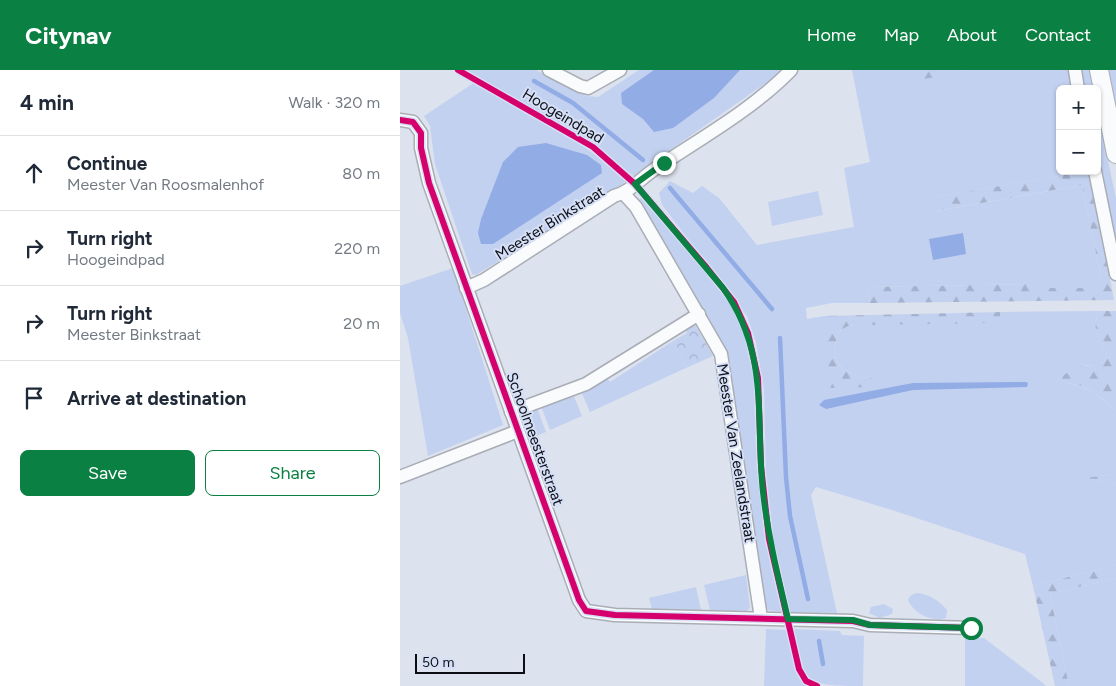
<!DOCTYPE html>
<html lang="en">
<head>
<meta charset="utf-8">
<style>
	:root { --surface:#fff; --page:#f6f6f7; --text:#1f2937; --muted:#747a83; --line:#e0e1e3; --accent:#0b8043 }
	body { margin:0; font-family:Figtree,sans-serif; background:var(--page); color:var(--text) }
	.controls { position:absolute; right:15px; top:15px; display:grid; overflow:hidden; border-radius:8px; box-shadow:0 1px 4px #0004 }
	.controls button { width:45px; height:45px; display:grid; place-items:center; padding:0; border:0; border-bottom:1px solid var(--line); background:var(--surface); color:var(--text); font:25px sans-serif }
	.scale { position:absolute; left:15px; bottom:12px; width:110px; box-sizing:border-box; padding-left:5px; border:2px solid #0b0e15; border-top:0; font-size:14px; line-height:18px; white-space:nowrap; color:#0b0e15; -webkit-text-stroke:4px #d5dff5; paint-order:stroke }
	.stop { position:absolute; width:15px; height:15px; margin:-11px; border:4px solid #0b8043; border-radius:50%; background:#fff }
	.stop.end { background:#0b8043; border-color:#fff; box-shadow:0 1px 5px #0008 }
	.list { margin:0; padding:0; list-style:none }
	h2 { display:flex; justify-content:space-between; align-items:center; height:65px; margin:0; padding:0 20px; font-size:21px }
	h2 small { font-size:16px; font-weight:400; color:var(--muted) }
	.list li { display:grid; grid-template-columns:32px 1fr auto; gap:15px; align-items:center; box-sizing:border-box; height:75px; padding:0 20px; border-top:1px solid var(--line) }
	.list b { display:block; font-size:19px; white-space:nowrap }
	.list p { margin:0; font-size:16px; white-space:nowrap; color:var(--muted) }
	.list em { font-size:16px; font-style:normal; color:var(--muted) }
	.actions { display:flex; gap:10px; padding:15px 20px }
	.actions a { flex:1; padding:11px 0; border:1px solid var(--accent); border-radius:8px; text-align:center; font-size:18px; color:var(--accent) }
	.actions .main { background:var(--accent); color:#fff }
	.icon { flex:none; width:28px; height:28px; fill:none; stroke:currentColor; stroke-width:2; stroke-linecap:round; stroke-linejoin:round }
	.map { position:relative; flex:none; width:716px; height:616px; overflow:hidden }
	header { display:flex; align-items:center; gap:30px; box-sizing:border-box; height:70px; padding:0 25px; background:var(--accent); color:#fff }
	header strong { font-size:24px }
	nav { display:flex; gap:28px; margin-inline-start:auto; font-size:18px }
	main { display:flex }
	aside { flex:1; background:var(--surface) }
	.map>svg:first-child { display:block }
	.green { fill:#c3d1f0 }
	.forest { fill:url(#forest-firs) }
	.park { fill:url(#park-crowns) }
	.water { fill:#92ace6 }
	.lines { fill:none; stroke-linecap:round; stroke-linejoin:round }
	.stream { stroke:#92ace6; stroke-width:4.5 }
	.minor-casing { stroke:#a9adb6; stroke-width:15 }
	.secondary-casing { stroke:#a9adb6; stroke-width:20 }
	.minor { stroke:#fafbfc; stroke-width:12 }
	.secondary { stroke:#fafbfc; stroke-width:18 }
	.cycleway-casing { stroke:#d5dff5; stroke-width:9 }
	.cycleway { stroke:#d6006c; stroke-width:6 }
	.route { stroke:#0b8043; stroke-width:6 }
	.labels { text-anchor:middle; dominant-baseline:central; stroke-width:4; stroke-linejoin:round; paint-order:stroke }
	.street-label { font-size:15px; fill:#0b0e15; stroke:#d5dff5 }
</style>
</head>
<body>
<header>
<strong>Citynav</strong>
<nav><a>Home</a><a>Map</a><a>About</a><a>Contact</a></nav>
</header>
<main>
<aside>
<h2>4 min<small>Walk · 320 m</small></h2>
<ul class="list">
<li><svg class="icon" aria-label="ahead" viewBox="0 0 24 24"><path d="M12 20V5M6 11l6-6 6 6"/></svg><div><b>Continue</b><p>Meester Van Roosmalenhof</p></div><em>80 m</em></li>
<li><svg class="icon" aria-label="right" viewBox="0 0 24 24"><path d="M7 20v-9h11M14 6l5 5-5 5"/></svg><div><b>Turn right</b><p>Hoogeindpad</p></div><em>220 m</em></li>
<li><svg class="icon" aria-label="right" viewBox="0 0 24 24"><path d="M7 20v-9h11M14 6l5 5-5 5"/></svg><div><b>Turn right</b><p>Meester Binkstraat</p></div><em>20 m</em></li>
<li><svg class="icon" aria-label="arrive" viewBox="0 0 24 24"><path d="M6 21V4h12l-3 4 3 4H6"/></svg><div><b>Arrive at destination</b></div></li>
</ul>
<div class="actions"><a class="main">Save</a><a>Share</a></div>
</aside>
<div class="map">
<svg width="716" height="616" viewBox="0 0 716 616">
	<defs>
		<pattern id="forest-firs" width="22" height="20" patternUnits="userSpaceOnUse" patternTransform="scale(1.25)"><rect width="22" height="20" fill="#c3d1f0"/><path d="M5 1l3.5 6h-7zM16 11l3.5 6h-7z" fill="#a6b2cd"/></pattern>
		<pattern id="park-crowns" width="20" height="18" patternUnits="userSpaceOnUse" patternTransform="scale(1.25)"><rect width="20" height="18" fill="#c3d1f0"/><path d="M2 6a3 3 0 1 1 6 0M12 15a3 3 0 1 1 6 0" fill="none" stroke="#a6b2cd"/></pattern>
	</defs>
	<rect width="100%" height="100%" fill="#dce2ee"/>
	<g class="green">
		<polygon points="63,0 136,0 186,26 198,27 239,0 381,0 373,8 233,106 201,79 159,53"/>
		<path d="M452 0H515L518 10 565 0H669L673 19H660V101H676L670 104 535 127 538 141 682 115 701 208V215L695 218H637L627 214 467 217 470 233H432L406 238 407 249 424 246V318L474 309C465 307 453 306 444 300 433 293 432 266 444 258 446 256 452 255 455 255L601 246V242L699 241C691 261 698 267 707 284 700 305 694 291 681 297 673 301 665 307 656 312 689 315 693 321 716 342V404L686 408 716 415V495L633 516 625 484 492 440 416 417 411 425 437 543 390 542 373 467 366 403 364 319 356 272 347 246 262 135 259 123 270 111 293 123 302 116 319 128 357 175 454 157 444 98 470 92Z"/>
		<polygon points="680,0 690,0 694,19 684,19"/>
		<polygon points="707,0 716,0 716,46"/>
		<path d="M75 12C127 42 182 69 227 111L76 205 72 204 35 94 30 56 24 46Z"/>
		<polygon points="697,37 716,129 716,177 697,84"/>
		<polygon points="418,121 423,145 372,156 368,132"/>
		<path d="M241 127C270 160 312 200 333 238 361 290 355 347 359 404 362 451 372 496 383 542L368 540 364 535 325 282 238 133Z"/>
		<polygon points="53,198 103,355 28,386 8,268 0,243 0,216"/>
		<polygon points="273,271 286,298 190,342 181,321 207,308 210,312"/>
		<polygon points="173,324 182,346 150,360 141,336"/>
		<polygon points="137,338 146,362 129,369 121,350 125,342"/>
		<polygon points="346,505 350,538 346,541 310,540 304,515"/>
		<polygon points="716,508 716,616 669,616 650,524"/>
		<polygon points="296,517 301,540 252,539 249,528"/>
		<path d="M516 523C530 524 538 530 547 540L546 548C531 552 514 544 508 530L510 526Z"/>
		<polygon points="484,534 493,539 492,544 480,548 469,543 471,537"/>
		<path d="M366 559 387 560C391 579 392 605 410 616H364Z"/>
		<path d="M393 559 440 561 442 565 464 566 463 616C405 616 405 614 393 559Z"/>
		<polygon points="584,568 643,613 646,616 565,616 565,569"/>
	</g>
	<g class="forest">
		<polygon points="515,0 565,0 517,11"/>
		<polygon points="676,101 689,101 714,230 470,233 467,217 628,214 637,218 695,218 701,215 701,208 682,115 537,141 535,127 670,104"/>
		<path d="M699 241H716V342C696 323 686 312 656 313 663 305 671 298 683 296 696 294 702 300 707 284 698 267 691 261 699 241Z"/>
		<path d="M601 242 599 251 593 253 455 255C452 255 447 256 444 258 432 266 433 293 444 300 453 306 465 307 474 309L478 317 423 318 424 246Z"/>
		<polygon points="716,404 716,415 685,408"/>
		<polygon points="716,495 716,508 650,524 669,616 655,616 633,516"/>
	</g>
	<polygon class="park" points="289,255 295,255 313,286 286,298 273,271 287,263 284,258"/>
	<g class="water">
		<polygon points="254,0 340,0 314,28 273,58 254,62 243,49 222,34 221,23"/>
		<polygon points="146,73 187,85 201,95 202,103 93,174 81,174 78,163 81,149 103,92 118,77"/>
		<polygon points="563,163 566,184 533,190 529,169"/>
		<polygon points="626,312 628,313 627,317 513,320 426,339 419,335 424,330 513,313"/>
	</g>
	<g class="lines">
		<g class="stream">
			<polyline points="134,11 173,33 243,90"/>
			<polyline points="270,118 372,239"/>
			<polyline points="380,268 386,407 390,446 408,529"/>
			<polyline points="419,571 423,594"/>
		</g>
		<g class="minor-casing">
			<g id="minor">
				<polyline points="149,0 180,16 188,18 220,0"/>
				<polyline points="675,0 678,19"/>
				<polyline points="0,50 13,52 21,63 21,78 29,113 179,530 186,541 215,545 453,551 470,555 571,558"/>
				<polyline points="695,101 716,204"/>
				<polyline points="224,124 236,137 321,284 361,548"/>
				<path d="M66 218 84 210 214 126C230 122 241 108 255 99 301 68 352 40 391 0"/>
				<polyline points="111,342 186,314 299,244"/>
				<polyline points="0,407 118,361"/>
			</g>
		</g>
		<g class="secondary-casing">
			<polyline id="secondary" points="699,0 716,84"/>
		</g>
		<use href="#minor" class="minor"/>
		<use href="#secondary" class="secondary"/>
		<g class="cycleway-casing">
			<g id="cycleway">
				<polyline points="58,0 193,77 235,114 307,198 334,232 348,263 358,308 361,396 369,469 399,599 406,611 417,616"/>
				<polyline points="0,50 13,52 21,63 21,78 29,113 179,530 186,541 215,545 453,551 470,555 571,558"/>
			</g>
		</g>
		<use href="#cycleway" class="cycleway"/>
	</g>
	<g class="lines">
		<path class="route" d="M264 93 235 114 323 218C370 284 355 347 363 422 368 466 378 507 388 549L453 550 470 555 571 558"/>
	</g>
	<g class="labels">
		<g class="street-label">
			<text transform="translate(163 46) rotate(31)">Hoogeindpad</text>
			<text transform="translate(150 153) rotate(-32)">Meester Binkstraat</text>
			<text transform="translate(135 369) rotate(70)">Schoolmeesterstraat</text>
			<text transform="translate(336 383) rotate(81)">Meester Van Zeelandstraat</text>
		</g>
	</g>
</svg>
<div class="controls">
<button>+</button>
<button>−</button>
</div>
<div class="scale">50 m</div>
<div class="stop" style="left:571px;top:558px"></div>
<div class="stop end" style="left:264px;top:93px"></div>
</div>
</main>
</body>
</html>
